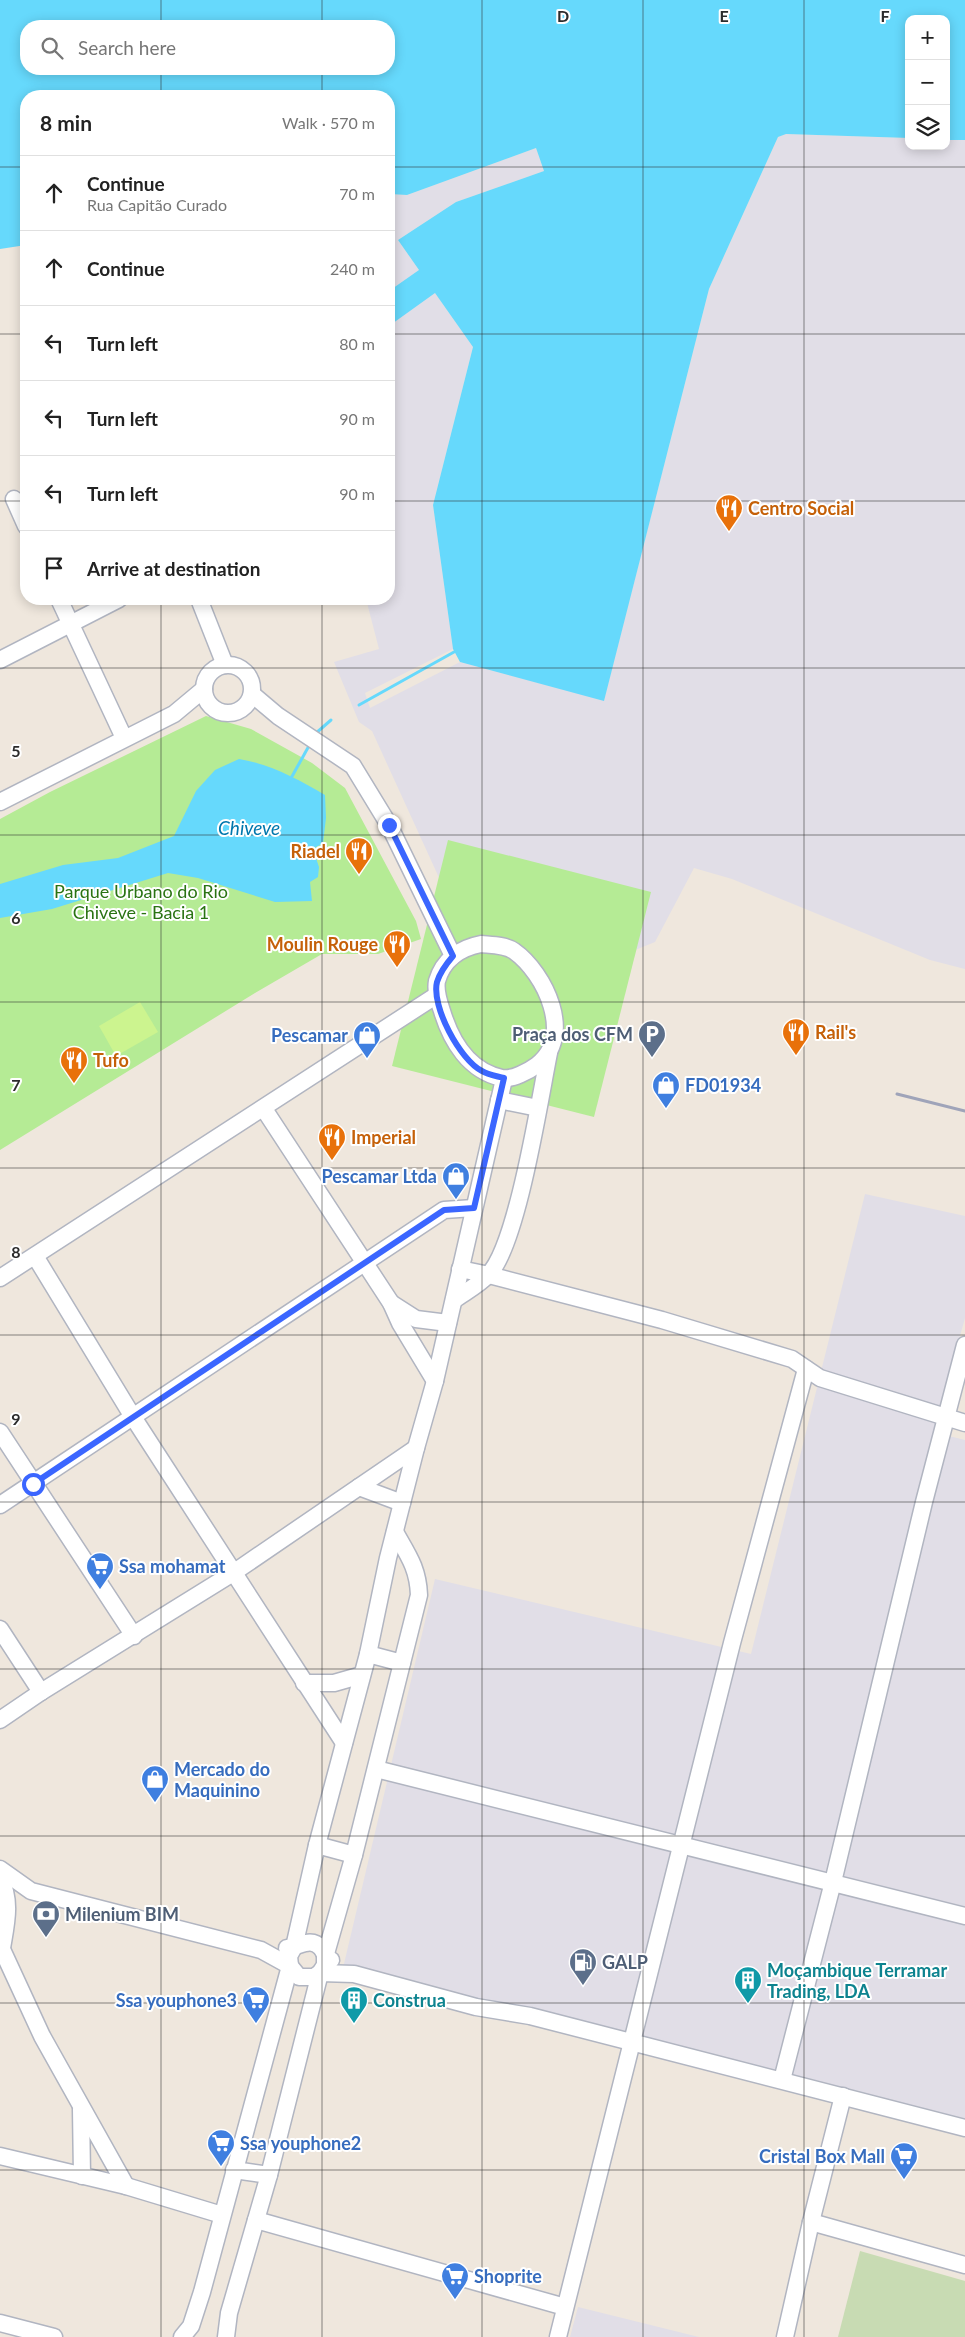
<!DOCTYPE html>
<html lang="en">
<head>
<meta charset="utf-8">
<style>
	:root { --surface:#fff; --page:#f2f2f2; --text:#222; --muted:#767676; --line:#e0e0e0 }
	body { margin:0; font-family:Lato,sans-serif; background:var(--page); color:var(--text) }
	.controls { position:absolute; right:15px; top:15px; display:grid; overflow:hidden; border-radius:10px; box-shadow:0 2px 12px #0003 }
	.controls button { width:45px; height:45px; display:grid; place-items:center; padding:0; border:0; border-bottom:1px solid var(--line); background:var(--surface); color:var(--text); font:25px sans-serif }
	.stop { position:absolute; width:15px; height:15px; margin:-11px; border:4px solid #3b66ff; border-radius:50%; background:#fff }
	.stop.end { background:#3b66ff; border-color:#fff; box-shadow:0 1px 5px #0008 }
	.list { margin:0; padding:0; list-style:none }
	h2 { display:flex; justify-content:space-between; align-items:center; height:65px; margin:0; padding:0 20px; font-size:21px }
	h2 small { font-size:16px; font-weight:400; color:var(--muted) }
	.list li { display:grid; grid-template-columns:32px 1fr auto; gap:15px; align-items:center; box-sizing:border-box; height:75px; padding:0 20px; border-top:1px solid var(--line) }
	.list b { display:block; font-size:19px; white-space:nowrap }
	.list p { margin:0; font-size:16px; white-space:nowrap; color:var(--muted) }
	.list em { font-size:16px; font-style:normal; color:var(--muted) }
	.icon { flex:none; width:28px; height:28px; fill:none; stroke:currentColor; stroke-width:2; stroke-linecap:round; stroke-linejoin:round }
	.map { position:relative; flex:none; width:965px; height:2337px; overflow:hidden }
	.search { position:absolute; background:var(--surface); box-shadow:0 2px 12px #0003; left:20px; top:20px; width:375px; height:55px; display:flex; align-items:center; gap:12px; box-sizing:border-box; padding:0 18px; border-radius:20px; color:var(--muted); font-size:19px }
	.panel { position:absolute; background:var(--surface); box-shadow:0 2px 12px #0003; left:20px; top:90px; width:375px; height:515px; border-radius:20px }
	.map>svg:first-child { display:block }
	.industrial { fill:#e1dee7 }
	.green { fill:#b5eb95 }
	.cemetery { fill:#c8dbb3 }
	.pitch { fill:#ccf48f }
	.water { fill:#66d9fc; fill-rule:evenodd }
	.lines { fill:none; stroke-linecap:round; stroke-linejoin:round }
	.stream { stroke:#66d9fc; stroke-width:3 }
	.minor-casing { stroke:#b1b5c1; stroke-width:19 }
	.minor { stroke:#fff; stroke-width:16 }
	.rail { stroke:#9fa4b9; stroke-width:3 }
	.route { stroke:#3b66ff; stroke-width:6 }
	.grid { fill:none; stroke:#2c2c2c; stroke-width:1; stroke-opacity:0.55 }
	.labels { text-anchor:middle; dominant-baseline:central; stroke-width:4; stroke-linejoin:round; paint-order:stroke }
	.food-label { font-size:18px; font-weight:bold; fill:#c56008; stroke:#fff; text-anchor:start }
	.park-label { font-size:18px; fill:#2a7313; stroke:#fff }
	.service-label { font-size:18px; font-weight:bold; fill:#4e5e75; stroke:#fff; text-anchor:start }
	.shop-label { font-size:18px; font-weight:bold; fill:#366cbe; stroke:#fff; text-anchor:start }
	.culture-label { font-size:18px; font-weight:bold; fill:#0d838f; stroke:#fff; text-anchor:start }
	.water-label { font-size:19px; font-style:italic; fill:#0077ad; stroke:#fff }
	.grid-label { font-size:16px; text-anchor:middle; font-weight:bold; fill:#2c2c2c; stroke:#fff; stroke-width:4; stroke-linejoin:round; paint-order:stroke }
</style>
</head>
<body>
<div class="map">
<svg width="965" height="2337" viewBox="0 0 965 2337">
	<rect width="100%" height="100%" fill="#efe7dd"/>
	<g class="industrial">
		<polygon points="785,134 909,138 909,146 946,146 946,140 965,140 965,969 930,960 732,879 694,868 655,942 630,952 462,928 372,731 359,722 334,662 379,649 366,599 389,599 389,194 407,195 536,148 544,171 456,202 398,240 473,347 433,505 453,649 365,693 370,708 460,662 604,700 709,289 778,137"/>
		<polygon points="865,1194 965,1216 965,1318 933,1432 965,1440 965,2125 343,1968 435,1579 751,1654"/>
		<polygon points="578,2307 699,2337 570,2337"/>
	</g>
	<g class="green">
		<polygon points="206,716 251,729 312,763 345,788 416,921 421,939 378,954 322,954 255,993 0,1150 0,819 50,792"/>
		<polygon points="448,840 651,892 594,1117 392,1066"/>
	</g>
	<polygon class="cemetery" points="860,2251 965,2281 965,2337 838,2337"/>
	<polygon class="pitch" points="140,1002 158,1032 116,1056 99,1026"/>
	<g class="water">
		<path d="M0 0H965V140H946V19H909V138L786 134 778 137 709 289 604 701 460 662 453 649 433 505 473 347 435 293 389 326V291L419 270 398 240 456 202 544 171 536 148 407 195 389 194V96H26V245L0 249ZM389 26V69H26V26Z"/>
		<path d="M239 759C270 764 298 779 325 795L326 818 323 843 313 849 319 867 318 877 310 882 312 901 275 902 198 878 168 873 52 909 0 918V884L63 865 118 858 174 836 196 791 215 770Z"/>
	</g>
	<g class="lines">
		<g class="stream">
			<polyline points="359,705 454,652"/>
			<polyline points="315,734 331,720"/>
			<polyline points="290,780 310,744"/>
		</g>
		<g class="minor-casing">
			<g id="minor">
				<polyline points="14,499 26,526"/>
				<polyline points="59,599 124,738"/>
				<polyline points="199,599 225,665"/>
				<polyline points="0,660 119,599"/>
				<circle cx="228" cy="689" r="24"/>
				<polyline points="252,694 278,716 353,766 389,825 453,956"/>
				<polyline points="0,802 174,714 204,689"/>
				<path d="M481 944C490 945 506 945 514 951 545 973 575 1036 537 1065 529 1071 512 1080 502 1078 469 1071 451 1041 442 1011 439 1002 435 991 437 981 443 960 460 948 481 944Z"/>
				<polyline points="499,1100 538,1108"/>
				<polyline points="264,1109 391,1303 400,1323 435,1381"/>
				<polyline points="35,1256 133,1417 344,1743"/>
				<polyline points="460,1269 489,1275 662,1320 792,1359 820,1378 965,1423"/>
				<polyline points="0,1278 437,995"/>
				<path d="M454 1300C465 1292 479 1285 488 1275 517 1248 540 1097 549 1053"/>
				<polyline points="391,1303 416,1319 448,1323"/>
				<polyline points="0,1432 134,1636"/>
				<polyline points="359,1487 402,1503"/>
				<polyline points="0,1505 444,1210 474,1208"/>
				<polyline points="0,1629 41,1692"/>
				<polyline points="368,1654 402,1663"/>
				<polyline points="304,1683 334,1683 362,1675"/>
				<polyline points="0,1720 41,1692 233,1573 416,1448"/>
				<polyline points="376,1769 965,1916"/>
				<polyline points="317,1845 354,1855"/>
				<polyline points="0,1869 31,1891 261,1950 290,1966 299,1977 314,1977 320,1973 354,1974 476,2007 530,2016 965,2128"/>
				<path d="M0 1878C12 1901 6 1924 2 1948"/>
				<polyline points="0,1945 42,2036 126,2186"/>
				<path d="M287 1948C299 1947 311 1936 321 1948 325 1953 325 1957 331 1960"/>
				<polyline points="782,2080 833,1882 924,1502 965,1345"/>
				<polyline points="81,2109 82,2176"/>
				<polyline points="0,2156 126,2186 222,2215"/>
				<polyline points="234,2170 269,2175"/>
				<polyline points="256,2220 565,2307"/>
				<polyline points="811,2222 965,2265"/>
				<polyline points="0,2323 54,2337"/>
				<polyline points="182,2337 191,2326 202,2292 290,1966 289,1956 294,1947 317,1845 368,1654 388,1558 416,1448 435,1381 504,1079"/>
				<path d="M226 2337 229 2313 269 2175 320 1973 325 1965V1957L354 1855 419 1595C418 1568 408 1555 395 1532"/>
				<polyline points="558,2337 732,1643 806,1369"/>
				<polyline points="785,2337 811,2222 843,2096"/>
			</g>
		</g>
		<use href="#minor" class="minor"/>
		<polyline class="rail" points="897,1094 965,1111"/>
	</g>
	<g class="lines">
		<path class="route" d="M33 1484 444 1210 474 1208 504 1078C497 1076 488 1075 482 1071 460 1060 431 1006 437 982 440 972 447 963 453 956L389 825"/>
	</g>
	<path class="grid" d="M161 0V26M322 0V26M482 0V2337M643 0V2337M804 0V2337M161 69V96M322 69V96M0 167H26M389 167H965M0 334H26M389 334H965M0 501H26M389 501H965M161 599V2337M322 599V2337M0 668H965M0 835H965M0 1002H965M0 1168H965M0 1335H965M0 1502H965M0 1669H965M0 1836H965M0 2003H965M0 2170H965"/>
	<defs>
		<g id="restaurant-pin" transform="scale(1.4375)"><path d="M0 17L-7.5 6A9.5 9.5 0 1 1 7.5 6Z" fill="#e8710a" stroke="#fff"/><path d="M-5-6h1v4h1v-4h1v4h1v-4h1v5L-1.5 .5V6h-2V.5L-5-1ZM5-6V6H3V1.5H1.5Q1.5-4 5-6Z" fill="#fff"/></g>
		<g id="parking-pin" transform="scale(1.4375)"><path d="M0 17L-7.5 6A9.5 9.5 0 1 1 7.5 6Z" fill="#5c6f8a" stroke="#fff"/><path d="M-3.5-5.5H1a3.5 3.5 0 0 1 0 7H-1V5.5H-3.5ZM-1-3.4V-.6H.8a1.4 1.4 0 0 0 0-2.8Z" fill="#fff"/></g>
		<g id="shop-pin" transform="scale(1.4375)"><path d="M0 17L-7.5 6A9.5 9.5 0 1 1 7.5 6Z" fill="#3f7fe0" stroke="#fff"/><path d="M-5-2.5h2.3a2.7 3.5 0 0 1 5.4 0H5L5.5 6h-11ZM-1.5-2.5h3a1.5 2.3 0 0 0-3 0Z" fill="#fff"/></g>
		<g id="supermarket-pin" transform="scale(1.4375)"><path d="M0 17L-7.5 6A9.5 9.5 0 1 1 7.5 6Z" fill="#3f7fe0" stroke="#fff"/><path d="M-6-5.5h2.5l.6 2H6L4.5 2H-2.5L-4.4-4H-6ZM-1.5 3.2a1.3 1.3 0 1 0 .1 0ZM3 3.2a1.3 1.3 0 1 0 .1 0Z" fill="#fff"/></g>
		<g id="bank-pin" transform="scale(1.4375)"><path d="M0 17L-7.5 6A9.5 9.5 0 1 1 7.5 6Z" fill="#5c6f8a" stroke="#fff"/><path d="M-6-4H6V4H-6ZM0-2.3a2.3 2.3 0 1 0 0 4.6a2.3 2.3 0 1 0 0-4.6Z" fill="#fff"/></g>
		<g id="fuel-pin" transform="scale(1.4375)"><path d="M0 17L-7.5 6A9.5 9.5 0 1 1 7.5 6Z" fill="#5c6f8a" stroke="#fff"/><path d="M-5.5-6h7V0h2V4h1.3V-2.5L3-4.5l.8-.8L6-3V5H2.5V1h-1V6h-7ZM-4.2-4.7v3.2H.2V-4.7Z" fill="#fff"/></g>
		<g id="building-pin" transform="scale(1.4375)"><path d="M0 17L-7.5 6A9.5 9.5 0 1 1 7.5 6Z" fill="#0f9aa8" stroke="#fff"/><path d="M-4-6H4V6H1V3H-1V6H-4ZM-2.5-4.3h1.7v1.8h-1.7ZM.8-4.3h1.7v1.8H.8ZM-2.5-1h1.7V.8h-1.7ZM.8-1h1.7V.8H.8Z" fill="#fff"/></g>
	</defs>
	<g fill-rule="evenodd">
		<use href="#restaurant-pin" x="729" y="508"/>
		<use href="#restaurant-pin" x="359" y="851"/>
		<use href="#restaurant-pin" x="397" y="944"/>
		<use href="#restaurant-pin" x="796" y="1032"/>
		<use href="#parking-pin" x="652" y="1034"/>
		<use href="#shop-pin" x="367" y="1035"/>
		<use href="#restaurant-pin" x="74" y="1060"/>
		<use href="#shop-pin" x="666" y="1085"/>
		<use href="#restaurant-pin" x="332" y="1137"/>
		<use href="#shop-pin" x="456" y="1176"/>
		<use href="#supermarket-pin" x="100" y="1566"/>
		<use href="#shop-pin" x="155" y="1779"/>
		<use href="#bank-pin" x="46" y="1914"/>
		<use href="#fuel-pin" x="583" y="1962"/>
		<use href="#building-pin" x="748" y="1980"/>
		<use href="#supermarket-pin" x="256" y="2000"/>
		<use href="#building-pin" x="354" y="2000"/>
		<use href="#supermarket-pin" x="221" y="2143"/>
		<use href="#supermarket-pin" x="904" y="2156"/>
		<use href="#supermarket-pin" x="455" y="2276"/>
	</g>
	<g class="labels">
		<g class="food-label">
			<text x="748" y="508">Centro Social</text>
			<text x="340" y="851" text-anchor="end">Riadel</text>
			<text x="378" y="944" text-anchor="end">Moulin Rouge</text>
			<text x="815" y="1032">Rail's</text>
			<text x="93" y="1060">Tufo</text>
			<text x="351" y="1137">Imperial</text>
		</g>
		<g class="park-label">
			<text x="141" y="891">Parque Urbano do Rio<tspan x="141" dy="21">Chiveve - Bacia 1</tspan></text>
		</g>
		<g class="service-label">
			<text x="633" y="1034" text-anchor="end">Praça dos CFM</text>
			<text x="65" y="1914">Milenium BIM</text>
			<text x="602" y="1962">GALP</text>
		</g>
		<g class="shop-label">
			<text x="348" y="1035" text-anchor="end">Pescamar</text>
			<text x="685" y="1085">FD01934</text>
			<text x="437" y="1176" text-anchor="end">Pescamar Ltda</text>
			<text x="119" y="1566">Ssa mohamat</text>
			<text x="174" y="1769">Mercado do<tspan x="174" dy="21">Maquinino</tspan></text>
			<text x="237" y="2000" text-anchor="end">Ssa youphone3</text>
			<text x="240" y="2143">Ssa youphone2</text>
			<text x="885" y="2156" text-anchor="end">Cristal Box Mall</text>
			<text x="474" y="2276">Shoprite</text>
		</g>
		<g class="culture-label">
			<text x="767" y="1970">Moçambique Terramar<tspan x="767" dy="21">Trading, LDA</tspan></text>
			<text x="373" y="2000">Construa</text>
		</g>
		<g class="water-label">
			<text x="249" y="827">Chiveve</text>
		</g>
	</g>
	<g class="grid-label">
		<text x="563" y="22">D</text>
		<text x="724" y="22">E</text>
		<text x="885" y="22">F</text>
		<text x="16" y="757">5</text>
		<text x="16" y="924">6</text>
		<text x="16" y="1091">7</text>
		<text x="16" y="1258">8</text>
		<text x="16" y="1425">9</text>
	</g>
</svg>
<div class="controls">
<button>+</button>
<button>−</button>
<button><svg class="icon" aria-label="layers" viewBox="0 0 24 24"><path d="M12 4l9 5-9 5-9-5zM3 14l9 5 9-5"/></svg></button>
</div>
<div class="stop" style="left:33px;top:1484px"></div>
<div class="stop end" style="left:389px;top:825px"></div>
<div class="search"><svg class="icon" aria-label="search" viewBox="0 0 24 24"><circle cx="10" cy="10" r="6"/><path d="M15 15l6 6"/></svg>Search here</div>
<section class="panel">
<h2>8 min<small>Walk · 570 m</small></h2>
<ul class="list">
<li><svg class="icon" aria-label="ahead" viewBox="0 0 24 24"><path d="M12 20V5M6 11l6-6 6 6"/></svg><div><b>Continue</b><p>Rua Capitão Curado</p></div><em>70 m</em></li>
<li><svg class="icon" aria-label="ahead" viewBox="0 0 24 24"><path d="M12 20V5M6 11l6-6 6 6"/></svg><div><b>Continue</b></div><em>240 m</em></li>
<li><svg class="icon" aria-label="left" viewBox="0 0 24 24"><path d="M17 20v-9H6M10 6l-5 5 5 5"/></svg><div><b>Turn left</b></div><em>80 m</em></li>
<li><svg class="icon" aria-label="left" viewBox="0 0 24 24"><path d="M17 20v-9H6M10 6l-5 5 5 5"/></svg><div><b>Turn left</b></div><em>90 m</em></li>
<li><svg class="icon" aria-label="left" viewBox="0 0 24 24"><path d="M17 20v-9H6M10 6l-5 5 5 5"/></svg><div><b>Turn left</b></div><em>90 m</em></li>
<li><svg class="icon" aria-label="arrive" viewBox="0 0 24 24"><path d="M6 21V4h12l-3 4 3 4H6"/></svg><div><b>Arrive at destination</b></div></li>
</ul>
</section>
</div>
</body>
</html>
